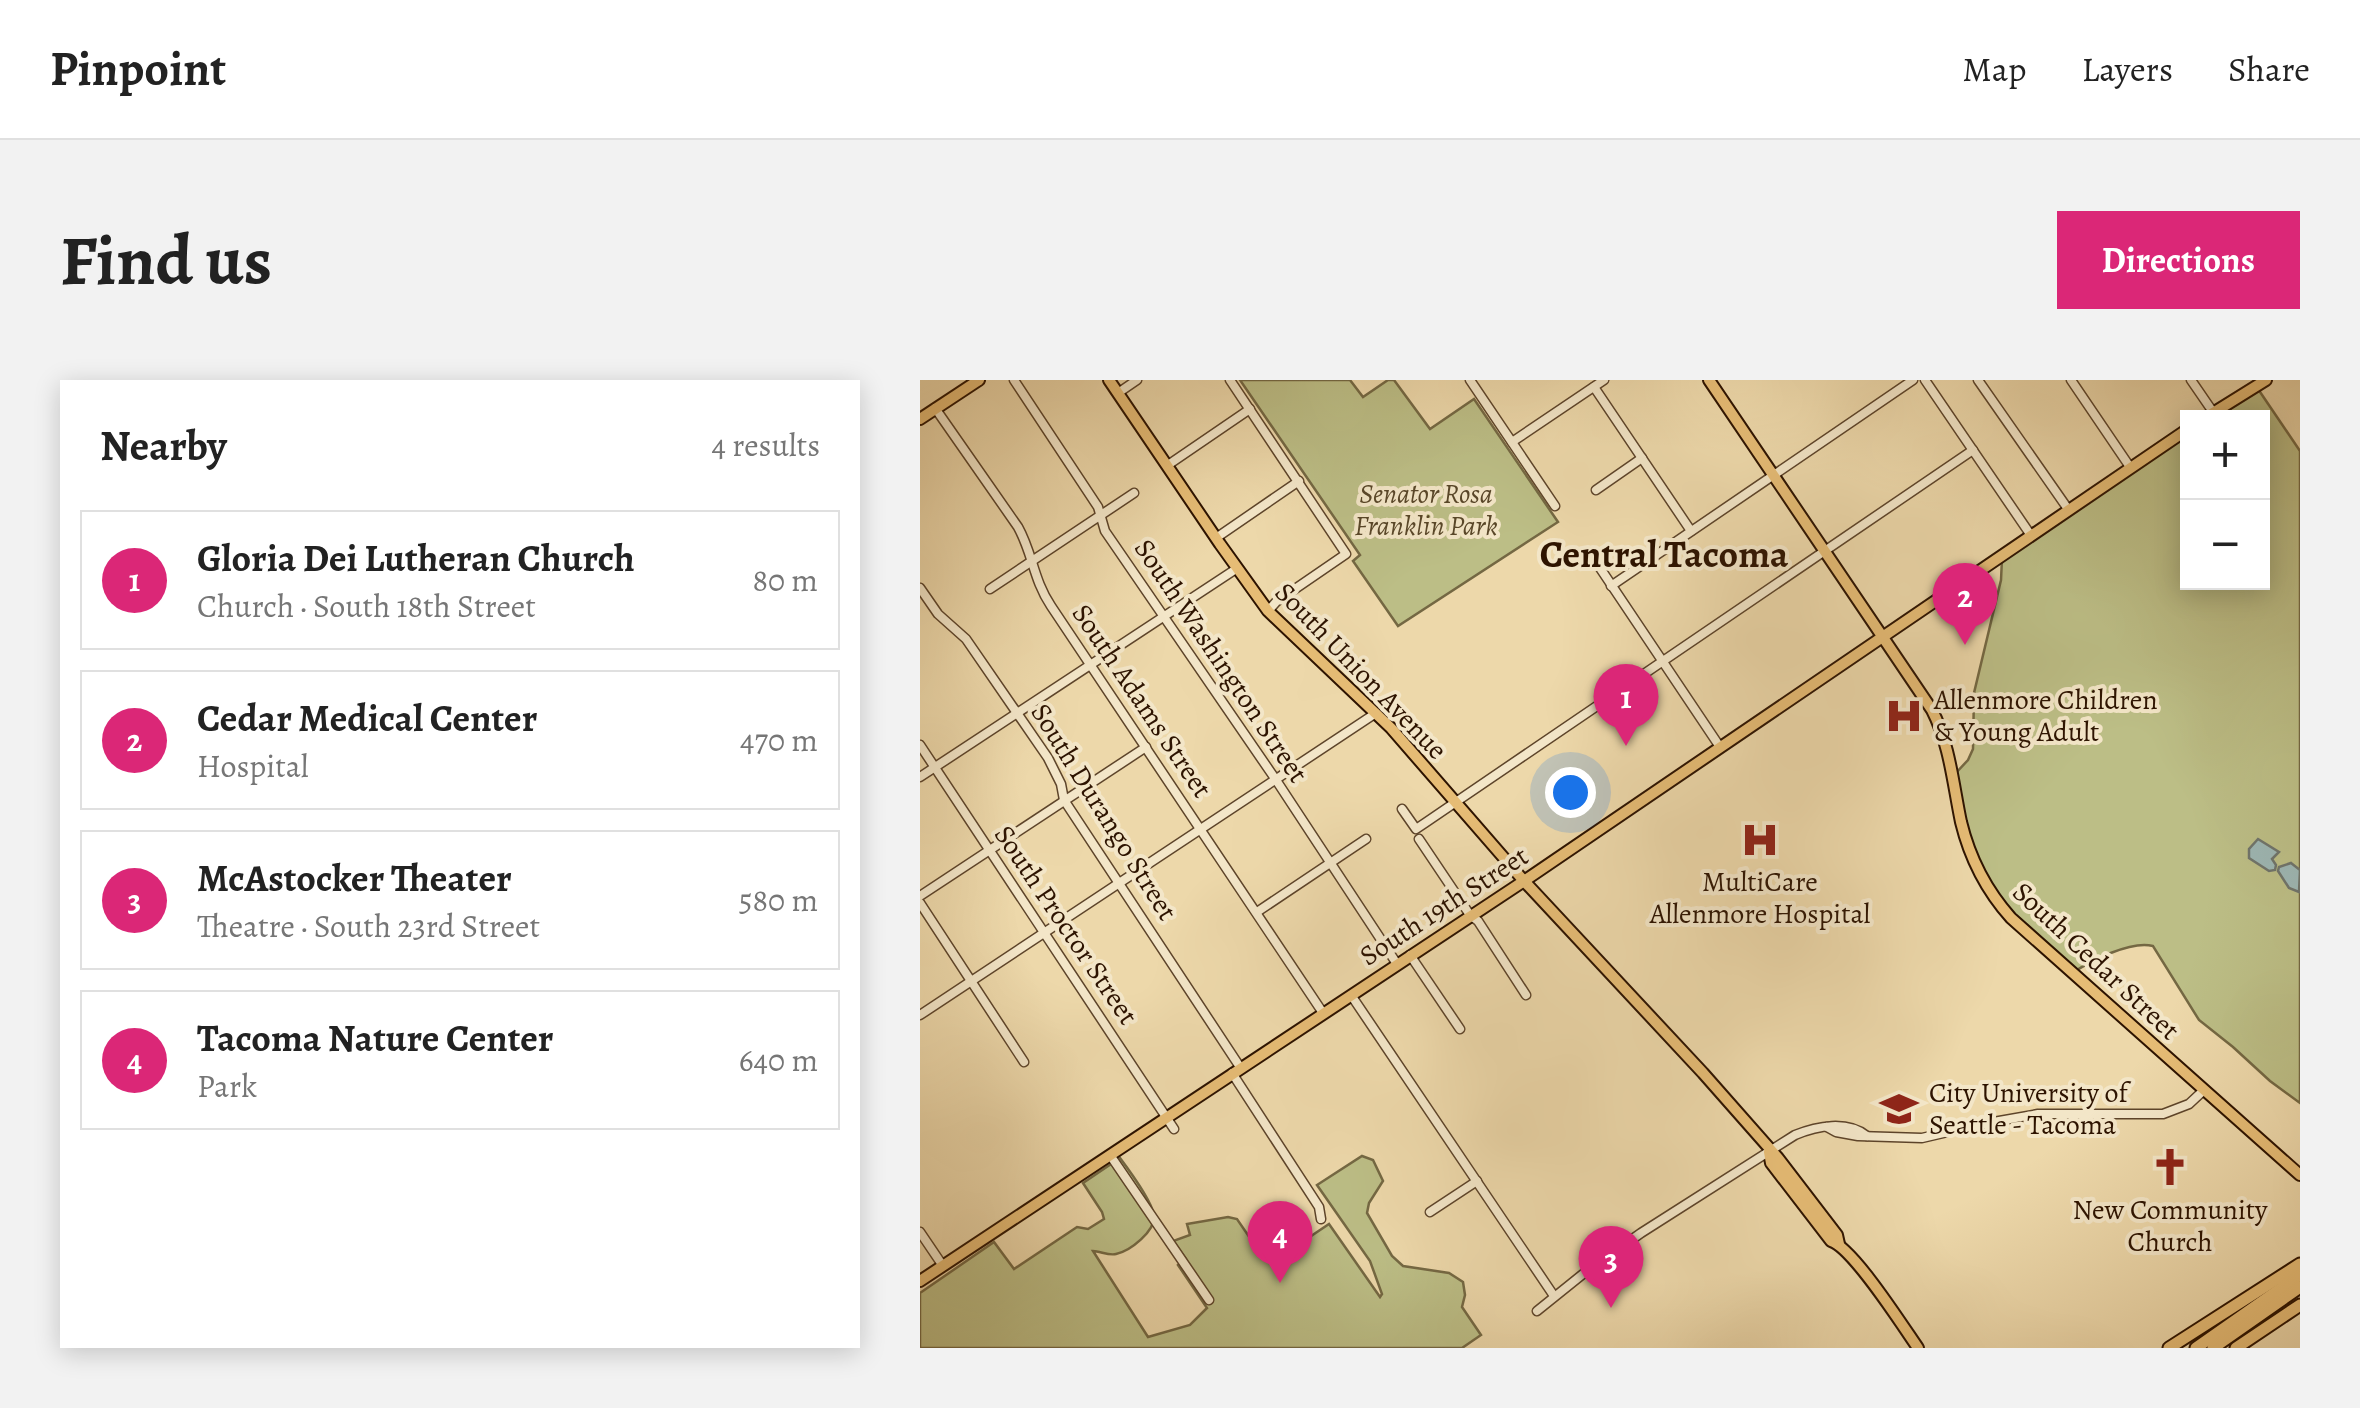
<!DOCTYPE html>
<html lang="en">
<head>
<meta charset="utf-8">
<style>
	:root { --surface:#fff; --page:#f2f2f2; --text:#222; --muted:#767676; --line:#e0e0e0; --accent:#db2777 }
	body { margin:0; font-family:Alegreya,serif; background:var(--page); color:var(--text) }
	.controls { position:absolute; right:30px; top:30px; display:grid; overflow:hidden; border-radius:0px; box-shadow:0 5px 25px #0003 }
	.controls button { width:90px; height:90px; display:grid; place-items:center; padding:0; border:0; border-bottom:2px solid var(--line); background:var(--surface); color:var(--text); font:50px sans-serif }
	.you { position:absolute; left:650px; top:412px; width:35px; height:35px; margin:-25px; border:8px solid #fff; border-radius:50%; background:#1a73e8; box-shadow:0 0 0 15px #1a73e833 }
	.badge { display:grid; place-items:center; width:65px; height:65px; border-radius:50%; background:var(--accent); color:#fff; font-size:32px; font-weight:700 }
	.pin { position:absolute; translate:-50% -82px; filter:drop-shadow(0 2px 5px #0008) }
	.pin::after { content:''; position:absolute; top:52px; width:35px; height:30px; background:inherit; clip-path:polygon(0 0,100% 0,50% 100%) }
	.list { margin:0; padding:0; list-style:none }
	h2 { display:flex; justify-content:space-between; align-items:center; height:130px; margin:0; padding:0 40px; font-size:42px }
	h2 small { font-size:32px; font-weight:400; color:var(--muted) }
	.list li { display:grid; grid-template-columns:65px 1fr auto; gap:30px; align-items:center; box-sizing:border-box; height:140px; margin:0 20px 20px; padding:0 20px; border:2px solid var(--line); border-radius:0px }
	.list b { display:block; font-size:38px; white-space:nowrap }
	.list p { margin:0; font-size:32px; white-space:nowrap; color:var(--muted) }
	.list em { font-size:32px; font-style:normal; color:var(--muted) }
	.map { position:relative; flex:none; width:1380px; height:968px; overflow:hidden; border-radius:0px }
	header { display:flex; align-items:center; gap:60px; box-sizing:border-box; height:140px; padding:0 50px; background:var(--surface); border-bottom:2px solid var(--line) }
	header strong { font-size:48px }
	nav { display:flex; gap:55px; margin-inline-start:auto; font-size:35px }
	.intro { display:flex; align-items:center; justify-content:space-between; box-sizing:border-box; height:240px; padding:0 60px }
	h1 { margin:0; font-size:70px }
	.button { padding:25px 45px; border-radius:0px; background:var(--accent); color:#fff; font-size:35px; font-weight:700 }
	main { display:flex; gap:60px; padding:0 60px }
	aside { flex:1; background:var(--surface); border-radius:0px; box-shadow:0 5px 25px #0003 }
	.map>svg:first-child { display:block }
	.green { fill:#bcbe86; stroke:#746843; stroke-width:2.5 }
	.water { fill:#9db7b4; stroke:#70756c; stroke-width:2.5 }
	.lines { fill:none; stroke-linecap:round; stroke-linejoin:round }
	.minor-casing { stroke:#5d442a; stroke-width:11 }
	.major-casing { stroke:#2d1300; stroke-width:14 }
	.highway-casing { stroke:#2d1300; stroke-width:15 }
	.minor { stroke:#f3e6c8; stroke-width:8 }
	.major { stroke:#e6bc75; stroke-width:10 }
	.highway { stroke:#e6bc75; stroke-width:11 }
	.labels { text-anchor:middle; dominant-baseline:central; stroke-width:8; stroke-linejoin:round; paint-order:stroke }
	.park-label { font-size:28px; font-style:italic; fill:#584628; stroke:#f3e6c8 }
	.street-label { font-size:28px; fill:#2d1300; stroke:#f3e6c8 }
	.poi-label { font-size:28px; fill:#2d1300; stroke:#f3e6c8; text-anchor:start }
	.district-label { font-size:38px; font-weight:bold; fill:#2d1300; stroke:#f3e6c8 }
</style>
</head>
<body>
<header>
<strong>Pinpoint</strong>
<nav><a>Map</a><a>Layers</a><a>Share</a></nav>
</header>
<div class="intro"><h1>Find us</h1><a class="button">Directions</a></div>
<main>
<aside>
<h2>Nearby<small>4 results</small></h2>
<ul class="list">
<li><span class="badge">1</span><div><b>Gloria Dei Lutheran Church</b><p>Church · South 18th Street</p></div><em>80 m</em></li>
<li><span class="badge">2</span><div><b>Cedar Medical Center</b><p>Hospital</p></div><em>470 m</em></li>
<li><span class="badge">3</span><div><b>McAstocker Theater</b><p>Theatre · South 23rd Street</p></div><em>580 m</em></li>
<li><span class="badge">4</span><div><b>Tacoma Nature Center</b><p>Park</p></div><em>640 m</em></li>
</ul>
</aside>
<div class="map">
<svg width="1380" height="968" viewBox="0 0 1380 968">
	<rect width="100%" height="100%" fill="#edd8aa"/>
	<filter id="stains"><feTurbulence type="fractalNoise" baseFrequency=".002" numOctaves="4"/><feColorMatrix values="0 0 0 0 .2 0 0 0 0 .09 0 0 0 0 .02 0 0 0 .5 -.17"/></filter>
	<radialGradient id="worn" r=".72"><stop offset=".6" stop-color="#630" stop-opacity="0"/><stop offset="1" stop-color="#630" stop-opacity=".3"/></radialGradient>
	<g class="green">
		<polygon points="320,0 430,0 443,17 468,0 474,0 510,49 554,19 638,142 478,246 433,181 440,175"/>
		<path d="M1336 6 1380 71V723L1350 701 1313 667 1279 640 1233 566C1211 560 1171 581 1152 593L1091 538 1056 486 1035 394 1048 380 1053 369 1054 313 1081 200 1082 179 1267 49 1268 202H1342V38L1285 37Z"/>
		<path d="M442 776 453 780 463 801 449 823 447 833 472 876 483 886 529 893 543 902 545 915 542 927 561 955 542 968H0V913L74 862 94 889 157 847 168 849 184 839 182 832 163 803 200 778C209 790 231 820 234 835 236 851 210 871 196 874 189 876 180 871 173 871L228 957 270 945 287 928 258 885 266 879 253 861 270 855 267 844 308 837 317 839 345 880 354 881 409 844 460 917 462 914 450 881 397 805Z"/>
	</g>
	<g class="water">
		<polygon points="1338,459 1359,472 1352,479 1356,485 1355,490 1349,491 1329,478 1329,469"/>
		<polygon points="1371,483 1380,490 1379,512 1369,508 1358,491 1359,487"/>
	</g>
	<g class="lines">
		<g class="minor-casing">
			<g id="minor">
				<polyline points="94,0 178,127 185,151 356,400 477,584"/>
				<polyline points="310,0 426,174 356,222 348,231"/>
				<polyline points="550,0 635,126"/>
				<polyline points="1005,0 1110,154"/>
				<polyline points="1058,0 1148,129"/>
				<polyline points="1151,0 1210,87"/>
				<polyline points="1271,0 1293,32"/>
				<polyline points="674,7 771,151"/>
				<polyline points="198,13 217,0"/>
				<path d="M15 28 98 147C113 174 113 199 131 226L403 633"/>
				<polyline points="592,62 684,0"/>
				<polyline points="248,85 330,29"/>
				<polyline points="676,110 722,78"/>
				<polyline points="296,158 379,101"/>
				<polyline points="670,173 800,367"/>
				<polyline points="691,206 993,0"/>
				<polyline points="0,208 18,234 46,259 128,378 141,404 144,420 320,687"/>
				<polyline points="70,209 214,113"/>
				<polyline points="0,365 254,749"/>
				<polyline points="0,397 316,189"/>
				<polyline points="482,429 496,449 505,443 1053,70"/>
				<polyline points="499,459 550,535 558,541 606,615"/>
				<polyline points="0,516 226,367"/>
				<polyline points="0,523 104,682"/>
				<polyline points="337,532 446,459"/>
				<polyline points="490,575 540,649"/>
				<polyline points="431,615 634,916"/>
				<polyline points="0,635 456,333"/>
				<polyline points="312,693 399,827 401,839"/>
				<polyline points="907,747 916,752 938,756 1002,758 1062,744 1118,734 1243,734 1269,724 1284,710"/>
				<polyline points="190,775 289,920"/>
				<polyline points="510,832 557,801"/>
				<polyline points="0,852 23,886"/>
				<path d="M617 931 663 894 721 853 875 755C897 746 927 740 947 756"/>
			</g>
		</g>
		<g class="major-casing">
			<g id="major">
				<polyline points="189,0 300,164 348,231 471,348 604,501 783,693 858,778 917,855 919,864"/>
				<path d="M789 0 1012 330C1030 365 1033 404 1041 442 1050 479 1066 510 1091 538L1380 795"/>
				<polyline points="1285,38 1346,0"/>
				<polyline points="0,39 59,0"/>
				<path d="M849 772 851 783 911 861C933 868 982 945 998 968"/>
				<polyline points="0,901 604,501 1268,49"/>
			</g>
		</g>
		<g class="highway-casing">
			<g id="highway">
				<polyline points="1249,968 1380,884"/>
				<polyline points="1276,968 1380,895"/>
				<polyline points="1293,968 1380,907"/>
				<polyline points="1316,968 1380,925"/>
			</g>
		</g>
		<use href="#minor" class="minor"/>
		<use href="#major" class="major"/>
		<use href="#highway" class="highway"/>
	</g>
	<defs>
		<g id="hospital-bare" transform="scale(3)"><path d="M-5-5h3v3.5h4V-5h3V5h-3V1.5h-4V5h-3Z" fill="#8f2418" stroke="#f3e6c8" stroke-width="2.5" paint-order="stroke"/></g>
		<g id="university-bare" transform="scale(3)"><path d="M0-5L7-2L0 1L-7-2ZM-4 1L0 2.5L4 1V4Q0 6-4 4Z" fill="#8f2418" stroke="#f3e6c8" stroke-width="2.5" paint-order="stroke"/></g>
		<g id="church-bare" transform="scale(3)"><path d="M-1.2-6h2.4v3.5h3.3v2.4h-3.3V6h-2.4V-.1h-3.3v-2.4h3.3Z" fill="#8f2418" stroke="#f3e6c8" stroke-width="2.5" paint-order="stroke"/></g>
	</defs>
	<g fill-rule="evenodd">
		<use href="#hospital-bare" x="984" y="336"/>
		<use href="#hospital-bare" x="840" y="460"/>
		<use href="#university-bare" x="979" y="729"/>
		<use href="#church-bare" x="1250" y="787"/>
	</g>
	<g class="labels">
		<g class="park-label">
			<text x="506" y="114">Senator Rosa<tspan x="506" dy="32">Franklin Park</tspan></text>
		</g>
		<g class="street-label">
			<text transform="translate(301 281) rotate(56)">South Washington Street</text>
			<text transform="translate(441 291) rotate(46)">South Union Avenue</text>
			<text transform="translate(222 321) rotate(56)">South Adams Street</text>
			<text transform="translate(184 432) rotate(58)">South Durango Street</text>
			<text transform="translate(524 526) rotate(-33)">South 19th Street</text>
			<text transform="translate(146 545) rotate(56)">South Proctor Street</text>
			<text transform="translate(1176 581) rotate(43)">South Cedar Street</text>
		</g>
		<g class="poi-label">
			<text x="1014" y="320">Allenmore Children<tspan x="1014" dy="32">&amp; Young Adult</tspan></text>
			<text x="840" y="502" text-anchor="middle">MultiCare<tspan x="840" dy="32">Allenmore Hospital</tspan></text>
			<text x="1009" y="713">City University of<tspan x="1009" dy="32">Seattle - Tacoma</tspan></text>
			<text x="1250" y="830" text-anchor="middle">New Community<tspan x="1250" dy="32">Church</tspan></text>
		</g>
		<g class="district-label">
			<text x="744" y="174">Central Tacoma</text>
		</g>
	</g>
	<rect width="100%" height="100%" filter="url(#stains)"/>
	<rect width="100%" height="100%" fill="url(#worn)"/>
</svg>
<div class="controls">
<button>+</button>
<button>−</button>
</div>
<div class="you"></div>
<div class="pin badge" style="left:706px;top:366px">1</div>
<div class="pin badge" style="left:1045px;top:265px">2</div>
<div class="pin badge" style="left:691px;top:928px">3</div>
<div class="pin badge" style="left:360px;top:903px">4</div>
</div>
</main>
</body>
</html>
